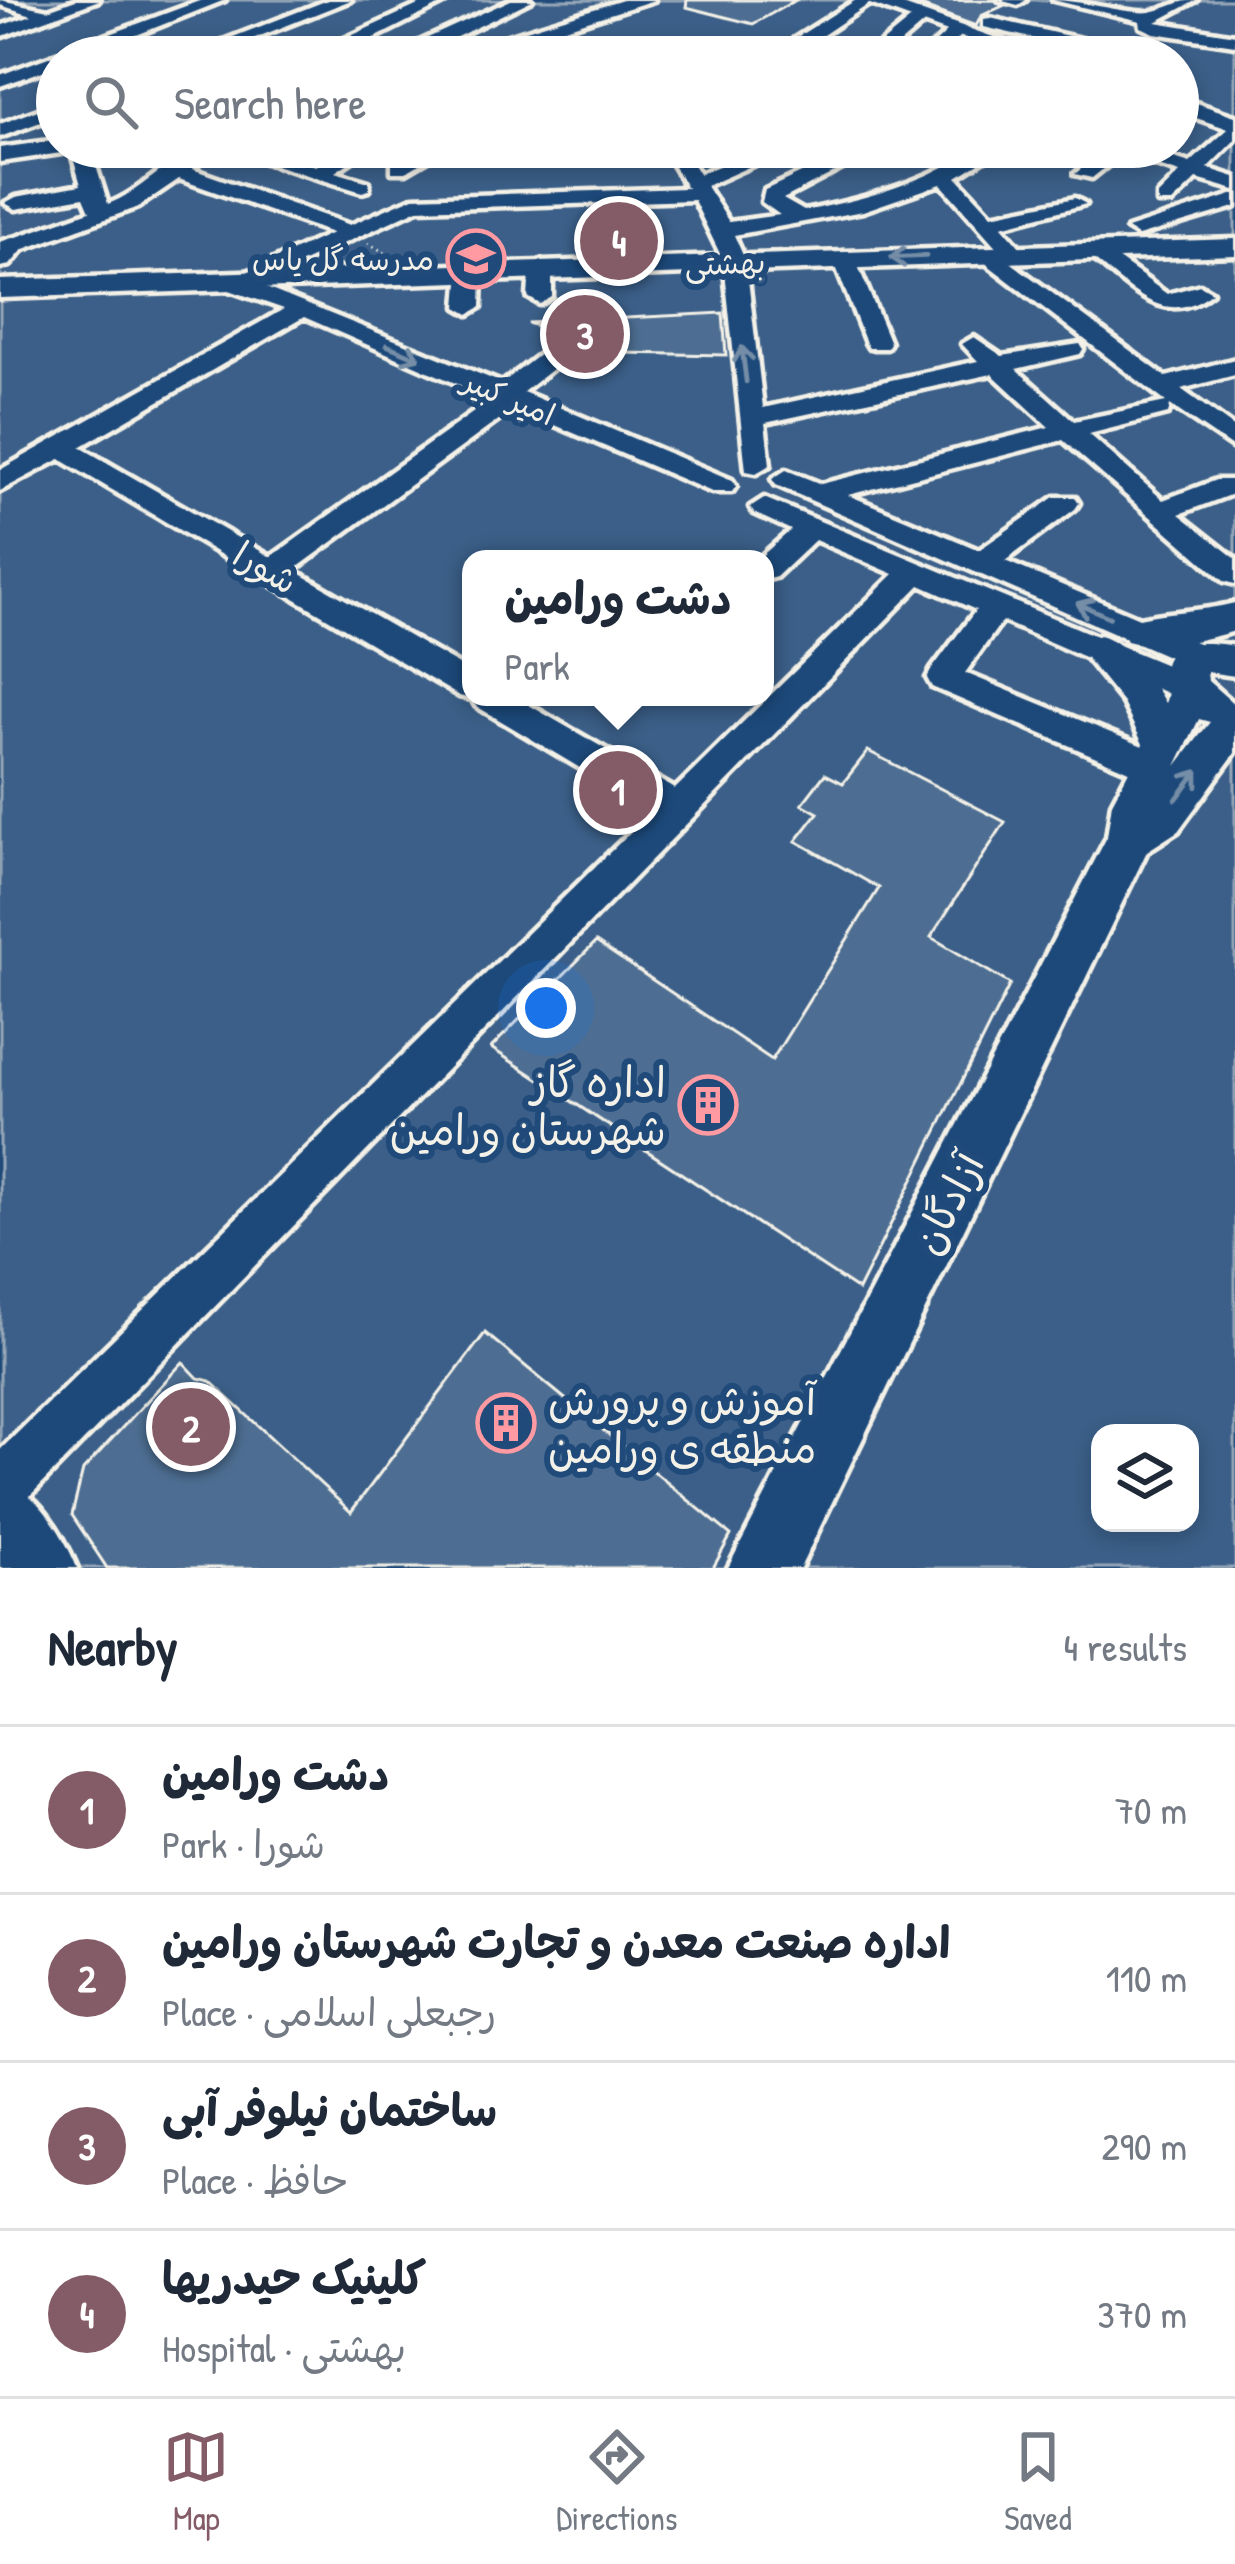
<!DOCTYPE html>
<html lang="en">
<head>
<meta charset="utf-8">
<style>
	:root { --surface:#fff; --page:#f6f6f7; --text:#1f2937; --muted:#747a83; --line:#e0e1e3; --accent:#845c67 }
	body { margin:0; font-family:"Patrick Hand","Playpen Sans Arabic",sans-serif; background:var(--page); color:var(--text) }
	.controls { position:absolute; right:36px; bottom:36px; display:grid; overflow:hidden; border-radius:24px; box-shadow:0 6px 18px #0003 }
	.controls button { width:108px; height:108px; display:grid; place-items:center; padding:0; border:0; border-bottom:3px solid var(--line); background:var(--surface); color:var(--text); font:60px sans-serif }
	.you { position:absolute; left:546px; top:1008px; width:42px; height:42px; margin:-30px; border:9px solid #fff; border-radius:50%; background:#1a73e8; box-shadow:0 0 0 18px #1a73e833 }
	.badge { display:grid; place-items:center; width:78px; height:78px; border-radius:50%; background:var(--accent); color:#fff; font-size:39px; font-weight:700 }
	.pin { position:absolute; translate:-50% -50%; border:6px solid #fff; box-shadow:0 3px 12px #0006 }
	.popup { position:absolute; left:462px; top:550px; width:312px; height:156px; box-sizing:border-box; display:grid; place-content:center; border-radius:24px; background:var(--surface); filter:drop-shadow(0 3px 9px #0005); font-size:39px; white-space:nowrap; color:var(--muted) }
	.popup b { font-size:45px; color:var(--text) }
	.popup::after { content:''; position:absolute; left:50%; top:100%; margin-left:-24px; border:24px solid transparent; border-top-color:var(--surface) }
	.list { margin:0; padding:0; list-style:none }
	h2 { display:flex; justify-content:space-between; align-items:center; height:156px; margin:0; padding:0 48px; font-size:51px }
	h2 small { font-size:39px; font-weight:400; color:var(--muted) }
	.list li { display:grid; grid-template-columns:78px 1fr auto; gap:36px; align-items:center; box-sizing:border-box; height:168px; padding:0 48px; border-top:3px solid var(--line) }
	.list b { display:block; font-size:45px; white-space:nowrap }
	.list p { margin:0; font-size:39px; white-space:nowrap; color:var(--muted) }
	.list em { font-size:39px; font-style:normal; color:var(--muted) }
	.icon { flex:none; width:66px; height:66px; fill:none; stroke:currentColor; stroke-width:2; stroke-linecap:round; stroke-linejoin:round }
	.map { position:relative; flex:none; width:1235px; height:1568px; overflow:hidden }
	.search { position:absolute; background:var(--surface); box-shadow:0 6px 18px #0003; left:36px; right:36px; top:36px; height:132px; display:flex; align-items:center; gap:30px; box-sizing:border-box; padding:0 42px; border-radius:66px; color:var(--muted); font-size:45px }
	.sheet { height:828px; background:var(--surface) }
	nav { display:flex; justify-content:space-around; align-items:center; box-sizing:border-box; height:168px; border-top:3px solid var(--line); background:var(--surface); font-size:33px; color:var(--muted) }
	nav a { display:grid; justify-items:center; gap:6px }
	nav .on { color:var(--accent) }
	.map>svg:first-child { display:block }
	.green { fill:#3a5f88; stroke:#97a8b8; stroke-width:3; fill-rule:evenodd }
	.building { fill:#4d6e92; stroke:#f4f1e8; stroke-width:3 }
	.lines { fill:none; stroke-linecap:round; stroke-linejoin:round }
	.minor-casing { stroke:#f4f1e8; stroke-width:9 }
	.major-casing { stroke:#f4f1e8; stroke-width:9 }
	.path { stroke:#f4f1e8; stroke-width:3; stroke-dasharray:1.5 4.5; stroke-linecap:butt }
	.minor { fill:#1f4a7a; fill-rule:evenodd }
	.major { fill:#1f4a7a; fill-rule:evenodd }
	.oneway { stroke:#748da6 }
	.labels { text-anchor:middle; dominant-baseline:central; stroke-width:12; stroke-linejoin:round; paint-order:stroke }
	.far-poi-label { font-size:30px; fill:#f4f1e8; stroke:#1f4a7a; text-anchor:end }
	.far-street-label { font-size:30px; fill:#f4f1e8; stroke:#1f4a7a }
	.street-label { font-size:36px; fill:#f4f1e8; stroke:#1f4a7a }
	.near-poi-label { font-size:42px; fill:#f4f1e8; stroke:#1f4a7a; text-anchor:end }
	.near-street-label { font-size:42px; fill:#f4f1e8; stroke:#1f4a7a }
</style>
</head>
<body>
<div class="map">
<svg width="1235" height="1568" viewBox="0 0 1235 1568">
	<rect width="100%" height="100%" fill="#1f4a7a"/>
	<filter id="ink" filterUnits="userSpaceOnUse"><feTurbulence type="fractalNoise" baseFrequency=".00833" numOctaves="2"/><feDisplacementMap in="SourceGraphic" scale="24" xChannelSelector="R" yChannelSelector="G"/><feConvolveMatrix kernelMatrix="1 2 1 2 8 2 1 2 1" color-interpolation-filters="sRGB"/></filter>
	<g filter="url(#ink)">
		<path class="green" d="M0 0H1235V1568H0ZM57 57H1178V147H57ZM471 559H765V697H471ZM1100 1433H1190V1523H1100Z"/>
		<g class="building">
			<polygon points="687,0 796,0 753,24 686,7"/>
			<polygon points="995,0 1003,6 981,16 976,26 907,1"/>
			<polygon points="634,227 650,254 602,255 589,228"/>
			<polygon points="723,313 726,355 619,353 528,323"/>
			<polygon points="868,751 1005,822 931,937 1010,984 858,1290 491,1048 596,942 772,1060 879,888 796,841 818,813 802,804 825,774 843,783"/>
			<polygon points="485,1333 731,1535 713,1568 107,1568 72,1515 83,1470 183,1362 198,1378 210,1381 351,1512"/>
		</g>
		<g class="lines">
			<g class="minor-casing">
				<g id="minor">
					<polygon points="0,0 48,10 76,0 99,0 0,37 0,26 32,15 0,5"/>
					<polygon points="202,0 225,0 81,57 57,57 57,66 0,86 0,75"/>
					<polygon points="328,0 351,0 207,57 182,57"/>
					<polygon points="429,0 450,0 337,57 319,57 316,52"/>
					<polygon points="511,0 532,0 424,53 426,57 408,57 408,47"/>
					<polygon points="856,0 875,0 817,39 849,57 826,57 794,47 794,39"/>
					<polygon points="999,0 1026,0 1018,5"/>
					<path d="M1053 0C1080 0 1131 15 1150 12 1168 9 1178 0 1197 0L1156 22 1235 35V45L1154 33 1141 27 1140 21Z"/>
					<polygon points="916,15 930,18 885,57 865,57"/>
					<polygon points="990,18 1133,51 1136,55 1113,57 984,27 984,19"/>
					<polygon points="953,26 967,30 940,57 921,57"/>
					<polygon points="641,49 647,50 648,57 626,57"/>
					<polygon points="57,103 57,116 0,137 0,124"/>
					<polygon points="1235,123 1235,140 1207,168 1235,177 1235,190 1197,179 1172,203 1158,203 1158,195 1180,173 1122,154 1092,178 1075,174 1107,147 1139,147 1190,163"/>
					<path d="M70 147H90L108 204C141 192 164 162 196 149 227 135 284 157 316 166L348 147H372L335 172 369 182V190L362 192 220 148 192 169 350 225 414 197 687 188 662 147H682L699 174 766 147H793L706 186 729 222 780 215 762 202 765 190 857 147H883L783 199 804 211C845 203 886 193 925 176 953 164 973 147 1004 147L957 177 992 215 1075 198 1086 204 1002 226 1026 254 1023 259H1007L941 184 863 211 734 235 746 262 763 408 978 361 962 344 974 337 1002 356 1080 344 1083 349 1080 354 1016 369 1074 421 1166 402 975 255 986 248 994 250 1166 377 1235 359V375L1181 389 1235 428V449L1170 405 1168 414 1089 434 1163 500 1216 480H1235V493L1179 514 1235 558V584L1224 581 1063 440 848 495 979 550 1055 497H1075L1079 503 1075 509 1005 561 1212 649 1216 657 1212 665H1188L776 485 772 479 786 470 821 484 1049 427 992 374 765 423 770 465 756 473 746 471 724 262 694 200 418 209 256 284 502 383 552 345H570L573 350 570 355 523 392 732 480 736 486 732 492H712L515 408 294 570 471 672V697H515L675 789 894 574 815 540 776 577 765 580V559H758L791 530 754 513 750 507 764 498 1200 679 1205 688 1200 697 1188 700 1176 697 1002 621 965 673 1167 756 1172 766 1167 776 1154 780 1141 776 932 687 927 678 932 669 976 610 920 585 19 1507 0 1515V1450L652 811 476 706 472 699 459 696 60 459 0 491V470L284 309 209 283V273L246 280 247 272 332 233 179 179 138 207 0 258V243L90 211 84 197 16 209 5 203 16 197 81 185ZM304 317 492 399 271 557 80 447Z"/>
					<polygon points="421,147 486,147 471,159 437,154 406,172 392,172 392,164"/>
					<polygon points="1235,194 1235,207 1138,236 1127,229"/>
					<path d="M1099 245 1167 294 1200 285 1212 292C1164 331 1129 286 1091 257V247Z"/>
					<polygon points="844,252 855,259 890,343 887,348 869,348 866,343 833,259"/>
					<polygon points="541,261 552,268 552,297 540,304 528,297 530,268"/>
					<polygon points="471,263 482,270 481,307 469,314 457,307 460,270"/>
				</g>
			</g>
			<g class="major-casing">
				<g id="major">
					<polygon points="623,0 654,0 474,57 440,57"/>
					<polygon points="859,0 889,0 1049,57 1017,57"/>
					<polygon points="1178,97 1235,116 1235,131 1178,112"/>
					<polygon points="57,140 57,147 71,147 68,152 0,162 0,148"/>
					<polygon points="12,238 26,246 10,265 0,267 0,242"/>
					<polygon points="1235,239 1235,255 0,298 0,280"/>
					<path d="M1235 603V631C1201 640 1161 651 1127 641L1121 631 1127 621C1162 611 1199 612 1235 603Z"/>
					<path d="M1100 635C1128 644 1151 678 1165 703 1172 689 1162 680 1165 665 1172 636 1215 643 1235 646V676L1207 672 1208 681 1235 705V753L1178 831 1147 851 800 1568H728L1107 837 1112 803 1143 744 1123 703 1080 650 1086 640ZM1199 719 1210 722 1176 766Z"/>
					<path d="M0 1477C37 1492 62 1531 77 1568H0Z"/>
				</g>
			</g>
			<polyline class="path" points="368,243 389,255"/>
			<use href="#minor" class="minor"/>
			<use href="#major" class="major"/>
		</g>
		<defs><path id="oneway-shaft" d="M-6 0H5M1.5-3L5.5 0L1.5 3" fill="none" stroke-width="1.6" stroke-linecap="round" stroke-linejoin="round" transform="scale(3)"/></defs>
		<g class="oneway">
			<use href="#oneway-shaft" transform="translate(908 257) rotate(178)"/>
			<use href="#oneway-shaft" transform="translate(403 352) rotate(23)"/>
			<use href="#oneway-shaft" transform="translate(744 364) rotate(-97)"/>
			<use href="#oneway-shaft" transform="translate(1093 610) rotate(-156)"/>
			<use href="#oneway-shaft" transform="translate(1187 785) rotate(-53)"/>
		</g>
	</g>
	<defs>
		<g id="school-ring" transform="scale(3)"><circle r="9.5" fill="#1f4a7a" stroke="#ff9aa2" stroke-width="1.5"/><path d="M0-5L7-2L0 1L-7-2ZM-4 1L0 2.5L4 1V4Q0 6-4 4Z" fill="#ff9aa2"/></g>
		<g id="building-ring" transform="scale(3)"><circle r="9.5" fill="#1f4a7a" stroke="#ff9aa2" stroke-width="1.5"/><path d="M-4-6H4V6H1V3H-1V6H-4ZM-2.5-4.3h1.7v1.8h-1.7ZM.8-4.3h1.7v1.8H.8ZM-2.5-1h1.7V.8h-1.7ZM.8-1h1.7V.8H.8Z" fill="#ff9aa2"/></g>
	</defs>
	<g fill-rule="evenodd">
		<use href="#school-ring" x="476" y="259"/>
		<use href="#building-ring" x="708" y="1105"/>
		<use href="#building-ring" x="506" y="1423"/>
	</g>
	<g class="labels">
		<g class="far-poi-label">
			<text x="434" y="259">مدرسه گل یاس</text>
		</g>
		<g class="far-street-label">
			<text transform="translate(725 263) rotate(-2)">بهشتی</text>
			<text transform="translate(509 397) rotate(23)">امیر کبیر</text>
		</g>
		<g class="street-label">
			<text transform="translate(266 567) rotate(30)">شورا</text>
		</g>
		<g class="near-poi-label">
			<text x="666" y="1081">اداره گاز<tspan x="666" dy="48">شهرستان ورامین</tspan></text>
			<text x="548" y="1399" text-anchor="start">آموزش و پرورش<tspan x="548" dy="48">منطقه ی ورامین</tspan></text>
		</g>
		<g class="near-street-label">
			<text transform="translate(947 1203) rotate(-63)">آزادگان</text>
		</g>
	</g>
</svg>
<div class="controls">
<button><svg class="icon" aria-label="layers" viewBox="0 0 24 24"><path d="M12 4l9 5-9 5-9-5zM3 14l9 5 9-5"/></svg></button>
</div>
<div class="you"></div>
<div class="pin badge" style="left:618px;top:790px">1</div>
<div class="popup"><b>دشت ورامین</b>Park</div>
<div class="pin badge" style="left:191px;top:1427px">2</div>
<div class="pin badge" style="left:585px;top:334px">3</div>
<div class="pin badge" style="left:619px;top:241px">4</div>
<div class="search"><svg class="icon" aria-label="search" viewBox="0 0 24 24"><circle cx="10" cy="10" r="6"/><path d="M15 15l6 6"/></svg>Search here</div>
</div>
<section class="sheet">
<h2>Nearby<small>4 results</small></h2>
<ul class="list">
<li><span class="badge">1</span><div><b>دشت ورامین</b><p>Park · شورا</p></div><em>70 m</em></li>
<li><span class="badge">2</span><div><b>اداره صنعت معدن و تجارت شهرستان ورامین</b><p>Place · رجبعلی اسلامی</p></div><em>110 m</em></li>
<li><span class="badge">3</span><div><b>ساختمان نیلوفر آبی</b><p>Place · حافظ</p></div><em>290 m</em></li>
<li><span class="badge">4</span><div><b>کلینیک حیدریها</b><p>Hospital · بهشتی</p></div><em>370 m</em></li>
</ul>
</section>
<nav>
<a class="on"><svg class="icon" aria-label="map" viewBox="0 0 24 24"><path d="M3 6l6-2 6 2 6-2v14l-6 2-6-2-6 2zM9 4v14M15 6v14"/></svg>Map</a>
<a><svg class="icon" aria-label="directions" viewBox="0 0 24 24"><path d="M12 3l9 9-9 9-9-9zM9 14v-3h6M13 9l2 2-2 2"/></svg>Directions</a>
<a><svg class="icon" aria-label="saved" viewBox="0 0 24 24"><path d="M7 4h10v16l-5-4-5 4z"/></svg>Saved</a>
</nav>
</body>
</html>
